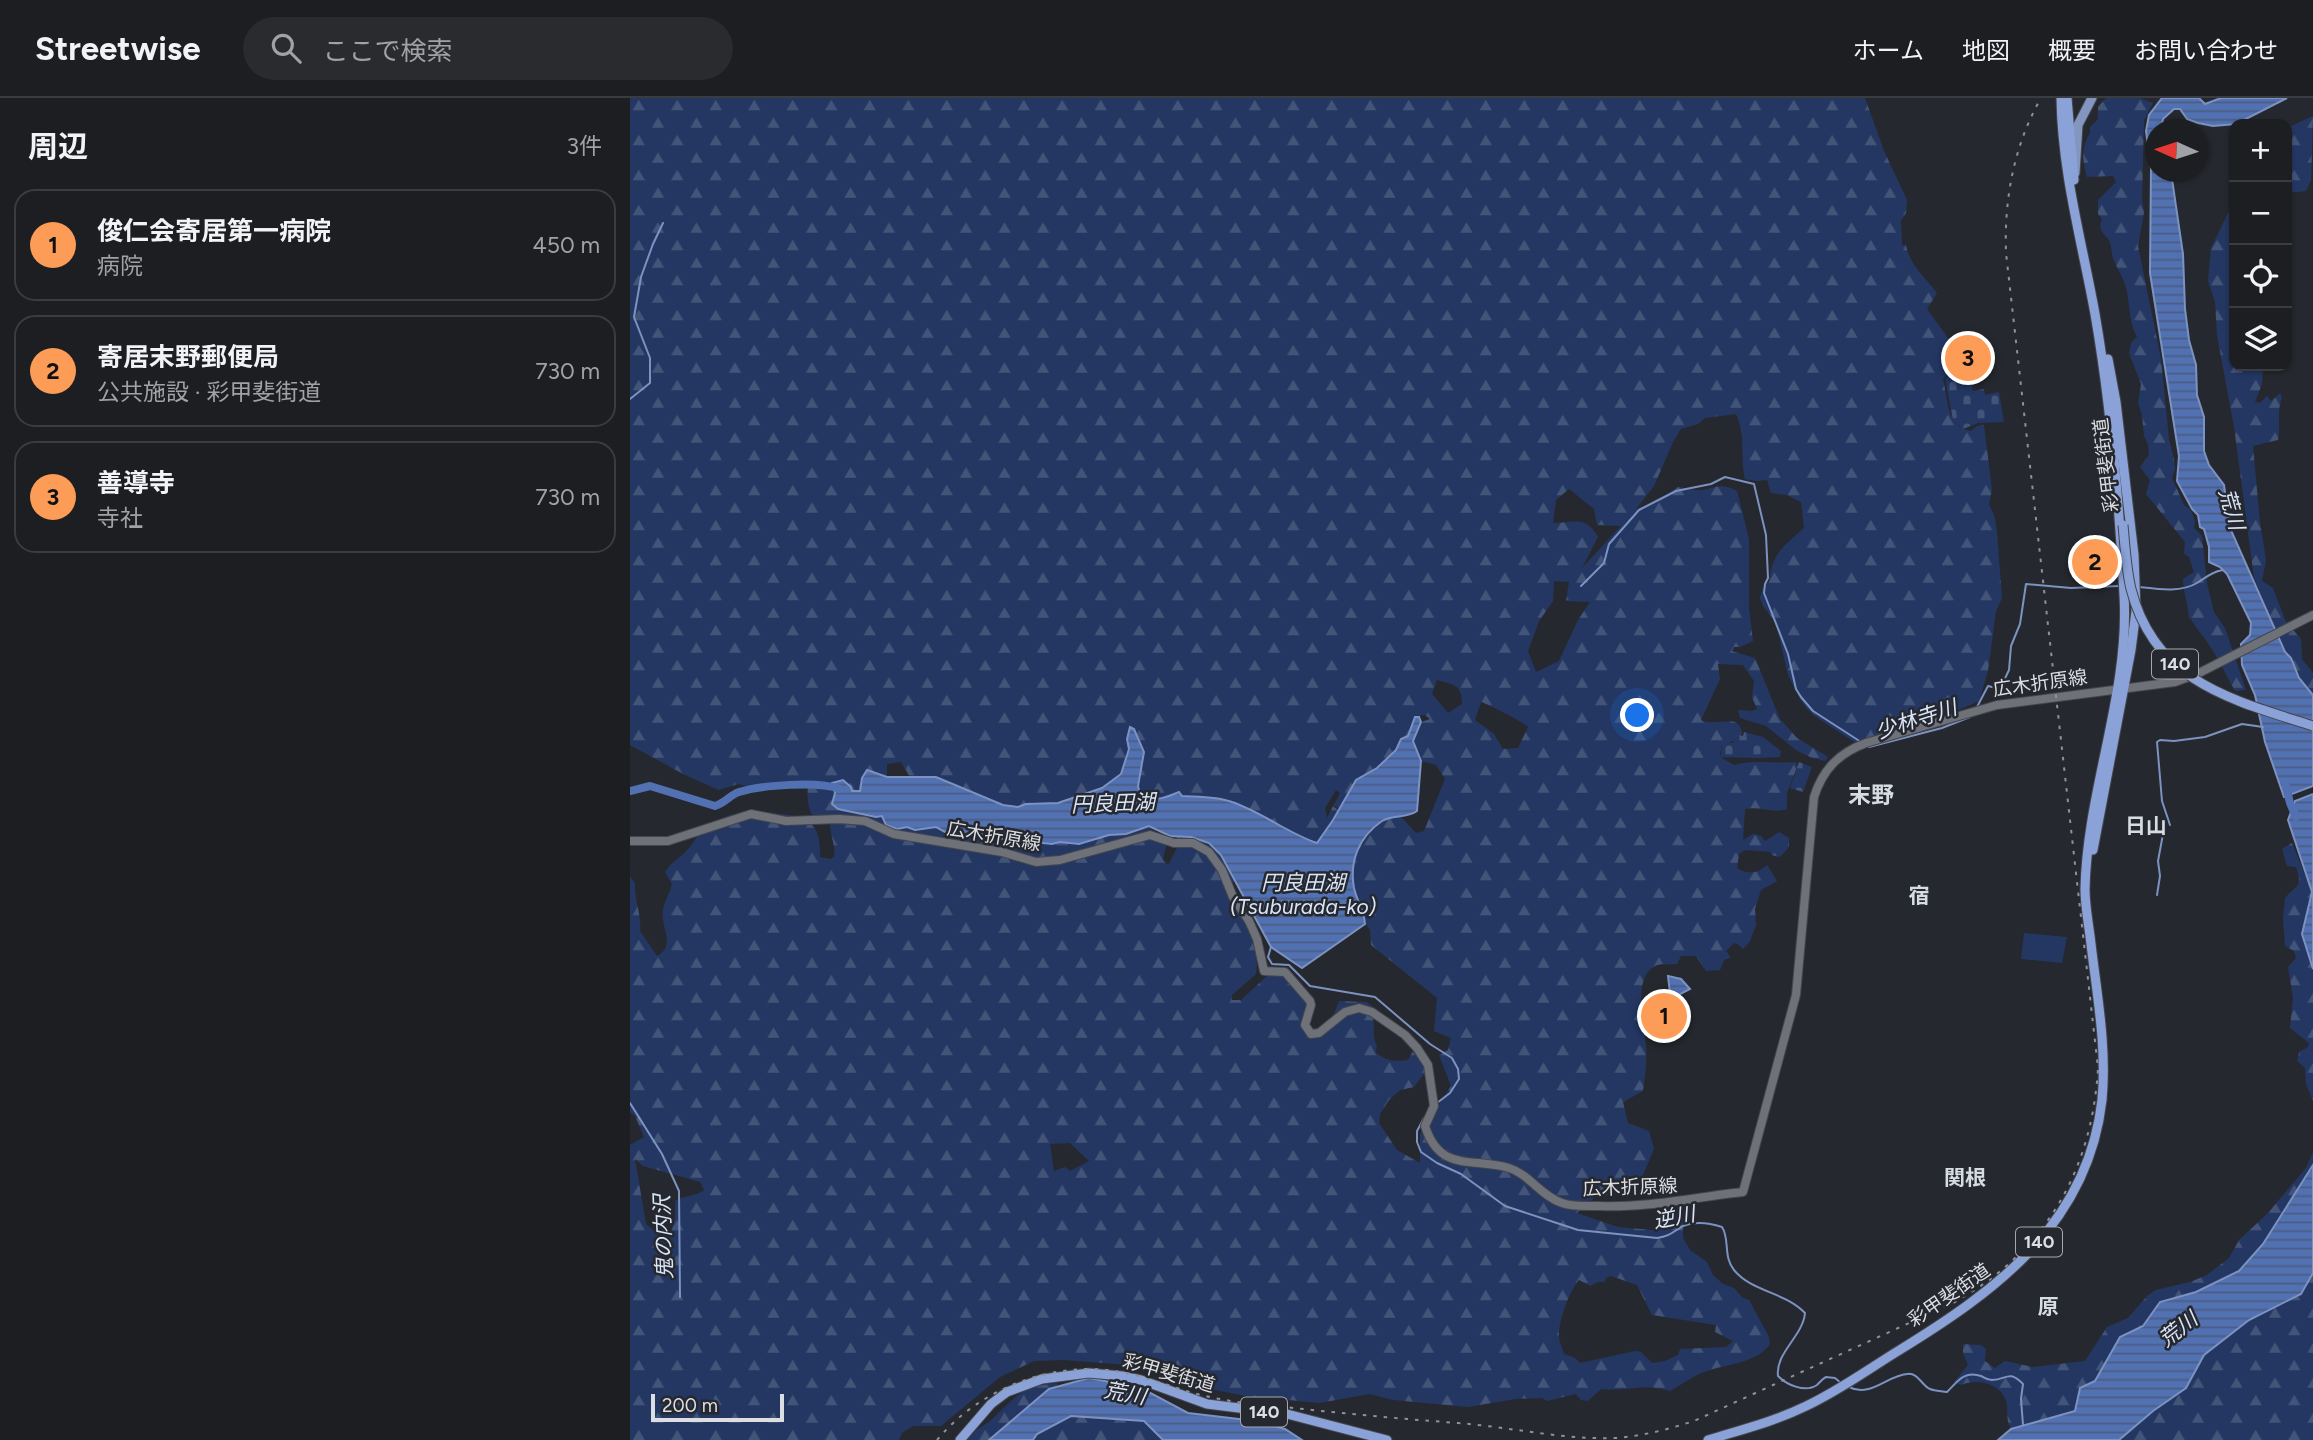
<!DOCTYPE html>
<html lang="ja">
<head>
<meta charset="utf-8">
<style>
	:root { --surface:#1c1e22; --page:#292b2f; --text:#f1f3f6; --muted:#a0a2a5; --line:#3a3c40; --accent:#fd9c56 }
	body { margin:0; font-family:Figtree,"Noto Sans JP",sans-serif; background:var(--page); color:var(--text) }
	.controls { position:absolute; right:21px; top:21px; display:grid; overflow:hidden; border-radius:14px; box-shadow:0 2px 5px #0004 }
	.controls button { width:63px; height:63px; display:grid; place-items:center; padding:0; border:0; border-bottom:2px solid var(--line); background:var(--surface); color:var(--text); font:35px sans-serif }
	.compass { position:absolute; left:1515px; top:21px; width:63px; height:63px; border-radius:50%; background:var(--surface); box-shadow:0 2px 5px #0004; rotate:273deg }
	.scale { position:absolute; left:21px; bottom:18px; width:133px; box-sizing:border-box; padding-left:7px; border:4px solid #dddee2; border-top:0; font-size:19px; line-height:24px; white-space:nowrap; color:#dddee2; -webkit-text-stroke:5px #25282e; paint-order:stroke }
	.you { position:absolute; left:1008px; top:618px; width:24px; height:24px; margin:-18px; border:5px solid #fff; border-radius:50%; background:#1a73e8; box-shadow:0 0 0 10px #1a73e833 }
	.badge { display:grid; place-items:center; width:46px; height:46px; border-radius:50%; background:var(--accent); color:#111; font-size:23px; font-weight:700 }
	.pin { position:absolute; translate:-50% -50%; border:4px solid #fff; box-shadow:0 2px 7px #0006 }
	.list { margin:0; padding:0; list-style:none }
	h2 { display:flex; justify-content:space-between; align-items:center; height:91px; margin:0; padding:0 28px; font-size:30px }
	h2 small { font-size:23px; font-weight:400; color:var(--muted) }
	.list li { display:grid; grid-template-columns:46px 1fr auto; gap:21px; align-items:center; box-sizing:border-box; height:112px; margin:0 14px 14px; padding:0 14px; border:2px solid var(--line); border-radius:21px }
	.list b { display:block; font-size:26px; white-space:nowrap }
	.list p { margin:0; font-size:23px; white-space:nowrap; color:var(--muted) }
	.list em { font-size:23px; font-style:normal; color:var(--muted) }
	.icon { flex:none; width:38px; height:38px; fill:none; stroke:currentColor; stroke-width:2; stroke-linecap:round; stroke-linejoin:round }
	.map { position:relative; flex:none; width:1683px; height:1342px; overflow:hidden }
	header { display:flex; align-items:center; gap:42px; box-sizing:border-box; height:98px; padding:0 35px; background:var(--surface); border-bottom:2px solid var(--line) }
	header strong { font-size:33px }
	nav { display:flex; gap:38px; margin-inline-start:auto; font-size:24px }
	.search { width:490px; height:63px; background:var(--page); display:flex; align-items:center; gap:18px; box-sizing:border-box; padding:0 24px; border-radius:38px; color:var(--muted); font-size:26px }
	main { display:flex }
	aside { flex:1; background:var(--surface) }
	.map>svg:first-child { display:block }
	.green { fill:#243763 }
	.forest { fill:url(#forest-firs); fill-rule:evenodd }
	.cemetery { fill:url(#cemetery-stones) }
	.water { fill:url(#water-rules); stroke:#7c92c1; stroke-width:2 }
	.lines { fill:none; stroke-linecap:round; stroke-linejoin:round }
	.stream { stroke:#7c92c1; stroke-width:2 }
	.river { stroke:#5271b3; stroke-width:8 }
	.secondary-casing { stroke:#45464b; stroke-width:10 }
	.primary-casing { stroke:#45464b; stroke-width:11 }
	.trunk-casing { stroke:#45464b; stroke-width:11 }
	.secondary { stroke:#6e7178; stroke-width:8 }
	.primary { stroke:#8396bf; stroke-width:9 }
	.trunk { stroke:#8aa2d7; stroke-width:9 }
	.rail { stroke:#909297; stroke-width:2; stroke-dasharray:3.5 7; stroke-linecap:butt }
	.trunk-bridge-casing { stroke:#45464b; stroke-width:11; stroke-linecap:butt }
	.trunk-bridge { stroke:#8aa2d7; stroke-width:9 }
	.labels { text-anchor:middle; dominant-baseline:central; stroke-width:5; stroke-linejoin:round; paint-order:stroke }
	.shield { fill:#25282e; stroke:#a6a7ac; stroke-width:2 }
	.shield-label { font-size:18px; font-weight:bold; fill:#dddee2 }
	.street-label { font-size:19px; fill:#dddee2; stroke:#25282e }
	.water-label { font-size:21px; font-style:italic; fill:#dae4f7; stroke:#25282e }
	.neighbourhood-label { font-size:21px; font-weight:bold; fill:#d7dbe3; stroke:#25282e }
	.quarter-label { font-size:23px; font-weight:bold; fill:#d7dbe3; stroke:#25282e }
</style>
</head>
<body>
<header>
<strong>Streetwise</strong>
<div class="search"><svg class="icon" aria-label="search" viewBox="0 0 24 24"><circle cx="10" cy="10" r="6"/><path d="M15 15l6 6"/></svg>ここで検索</div>
<nav><a>ホーム</a><a>地図</a><a>概要</a><a>お問い合わせ</a></nav>
</header>
<main>
<aside>
<h2>周辺<small>3件</small></h2>
<ul class="list">
<li><span class="badge">1</span><div><b>俊仁会寄居第一病院</b><p>病院</p></div><em>450 m</em></li>
<li><span class="badge">2</span><div><b>寄居末野郵便局</b><p>公共施設 · 彩甲斐街道</p></div><em>730 m</em></li>
<li><span class="badge">3</span><div><b>善導寺</b><p>寺社</p></div><em>730 m</em></li>
</ul>
</aside>
<div class="map">
<svg width="1683" height="1342" viewBox="0 0 1683 1342">
	<defs>
		<pattern id="forest-firs" width="22" height="20" patternUnits="userSpaceOnUse" patternTransform="scale(1.75)"><rect width="22" height="20" fill="#243763"/><path d="M5 1l3.5 6h-7zM16 11l3.5 6h-7z" fill="#435479"/></pattern>
		<pattern id="cemetery-stones" width="16" height="16" patternUnits="userSpaceOnUse" patternTransform="scale(1.75)"><rect width="16" height="16" fill="#243763"/><path d="M2 7V4a2 2 0 0 1 4 0v3zM10 15v-3a2 2 0 0 1 4 0v3z" fill="#435479"/></pattern>
		<pattern id="water-rules" width="6" height="5" patternUnits="userSpaceOnUse" patternTransform="scale(1.75)"><rect width="6" height="5" fill="#5271b3"/><path d="M0 2.5h6" fill="none" stroke="#4b5c81"/></pattern>
	</defs>
	<rect width="100%" height="100%" fill="#25282e"/>
	<polygon class="green" points="1394,835 1437,839 1432,865 1391,861"/>
	<g class="forest">
		<path d="M0 0H1235L1254 53 1277 102 1276 115 1271 123 1272 147H1276C1280 168 1295 179 1307 195L1297 211 1326 251 1322 259 1315 266 1317 277 1313 281C1318 301 1316 329 1341 333L1347 328 1354 327 1362 392 1359 406 1365 420 1367 434 1372 500 1366 513 1358 573 1349 603 1319 616 1226 645 1189 621 1178 612 1170 601 1158 577 1146 525 1133 508 1130 499 1134 487 1139 484C1142 455 1153 449 1174 430L1171 404 1157 397 1141 395 1137 382 1127 383 1115 381C1110 359 1116 337 1106 316L1075 320 1068 326 1051 331 1043 344 1024 388 1006 411 1023 405 1048 389C1055 390 1065 393 1072 392 1089 389 1090 385 1107 393L1119 441V510L1123 543 1110 549H1104L1102 553 1125 560 1150 621 1167 640 1198 659 1195 663 1180 659 1166 652 1136 628 1110 620 1108 612 1122 613 1127 611 1122 599 1124 583 1113 567 1088 566 1090 581 1071 622C1087 630 1110 613 1112 636L1106 642 1092 647 1090 656 1092 660 1104 667C1125 661 1145 666 1166 664L1167 669 1157 695V711C1142 716 1132 708 1115 711L1113 742 1123 736 1131 738 1135 743 1149 734 1159 740V749L1150 759 1141 757V754L1115 752 1109 756 1107 770C1118 777 1128 776 1137 767L1147 783 1131 792 1125 811 1126 827 1120 843 1113 851 1108 846 1104 845 1096 853 1100 858V860L1094 862 1090 872 1076 873 1066 858H1051L1047 866C1040 867 1031 865 1025 868 1001 881 1015 929 1016 948 1017 963 1015 978 1013 993L993 1004 998 1025 1019 1033 1024 1051 1007 1091 964 1100 947 1115 988 1129 1023 1132 1028 1128 1032 1112 1036 1111 1053 1118V1140L1060 1152 1077 1164 1083 1177 1093 1186 1104 1190 1113 1200 1119 1202 1139 1239 1140 1246C1126 1267 1090 1266 1069 1276 1059 1281 1049 1288 1040 1293 1012 1284 997 1294 971 1291L958 1303 951 1302 946 1296 917 1303 912 1300 885 1301 838 1309 763 1302 740 1296 689 1305 616 1298 575 1290 512 1268 434 1262 404 1263 370 1279 311 1328H283L272 1335 269 1342H0V1047L14 1039 5 1018 0 1014V779L5 785C4 803 12 816 10 833L27 858C47 847 30 830 33 812 34 804 40 795 42 786L35 774C42 763 51 760 58 751 66 743 68 733 79 727 86 723 96 718 104 716 122 713 171 713 183 728 190 736 190 749 190 759L200 761 204 759C206 745 198 733 200 718L184 719C177 711 177 697 178 686L134 692 108 686 89 692 55 677 0 647ZM939 391 964 411 967 427 991 428 952 470 968 439C956 417 944 425 923 425L926 402ZM924 483 939 484 936 503 960 504 948 522 929 563 906 574 898 553 909 523 923 503ZM807 582C824 587 832 586 832 606L818 615 802 596ZM851 604C856 605 894 624 898 629L888 650 873 651 864 636 845 622ZM795 617 800 621 791 624 783 643 791 663 806 667 815 681 794 733 786 735 771 719C758 719 752 723 743 732 727 750 717 768 725 792 726 797 730 802 732 807 735 817 733 824 740 832L741 847 807 900 804 933 821 940 818 952 809 957 821 988 790 1036V1065L767 1052 749 1025 750 1016 759 1002 770 992 784 989 794 976V965L783 953 778 962C763 964 757 963 745 954L747 949 744 940 743 909 737 904 709 903 704 916 691 933 677 934 683 901 660 875 638 877 611 902H602V897L626 876C631 845 611 817 597 792L605 781C589 752 581 741 547 737V750L538 767 533 761 538 740 522 732 519 728 496 736 479 737 449 746 430 744 422 746H406L373 739 317 735 306 729 285 732 252 717 246 719 208 711 202 688 222 694 230 693 232 680 257 679V666L271 664 281 681 293 678 306 679 373 707 388 709 439 703 472 690 491 676 499 651 497 641 500 629 504 631 514 654 508 688 511 700C526 703 535 700 548 694L552 698C568 698 586 698 602 704 632 714 657 735 687 745L708 712 703 708 697 720 695 710 706 692 710 695 704 707 709 711 726 682 747 670 766 652 771 641 778 638 785 619ZM440 1045 459 1063 440 1073 435 1069 424 1073 420 1046ZM5 1061 13 1068 70 1084 74 1092C65 1099 55 1097 45 1103V1120L41 1134H26L16 1126ZM981 1178 1007 1187 1022 1217 1086 1227 1085 1234 1103 1243 1096 1249 1050 1251 1048 1257 1035 1263 1022 1265 1011 1254 1005 1253 950 1265 945 1260 934 1256C933 1251 929 1244 929 1239 928 1225 939 1193 949 1182L960 1188 968 1184H974L976 1180Z"/>
		<path d="M1476 0H1510L1523 5 1514 22 1512 101 1514 114 1508 148 1531 261 1539 341 1544 361 1545 371 1542 380 1554 407 1560 411 1565 423 1564 430 1572 438 1577 485 1584 514 1595 530 1616 592 1605 593C1594 573 1584 551 1569 533 1565 529 1564 524 1559 520 1558 505 1553 494 1553 481L1564 474 1559 459 1554 456 1555 444 1516 396 1520 382 1510 369 1519 357 1518 346 1514 338 1512 317 1508 305 1511 286 1499 255 1501 245 1507 239C1497 221 1501 204 1495 186 1492 177 1486 169 1483 160 1481 155 1482 149 1480 144 1475 134 1467 135 1472 121L1468 116V102L1486 84 1483 78 1457 79C1452 63 1451 49 1460 35V29L1468 21V9Z"/>
		<polygon points="1683,18 1681,82 1676,93 1657,95 1657,30"/>
		<path d="M1604 103V268H1633L1632 286 1625 304 1630 305 1637 298 1641 303 1650 295 1652 300C1646 315 1651 327 1648 342L1623 348 1630 424 1636 462 1632 483 1643 490 1655 522 1671 541 1672 561 1683 575V597L1669 580 1661 560 1655 554 1624 480 1604 329 1587 237 1585 204 1578 183 1581 150Z"/>
		<path d="M1662 745 1682 794 1673 836 1683 871V1003L1676 986 1675 970 1667 963 1669 954 1678 949 1679 945 1660 930 1663 900 1658 869 1666 860 1664 853 1655 848 1653 820 1655 800C1667 786 1673 790 1666 769L1657 768 1652 751Z"/>
		<path d="M1683 1054V1067L1633 1146 1609 1173 1566 1194 1530 1204 1513 1228 1490 1239 1465 1283 1450 1290 1445 1313 1381 1331C1375 1321 1379 1313 1376 1303 1371 1285 1346 1280 1331 1287L1324 1284 1338 1267 1333 1255V1246L1351 1247 1356 1251 1355 1263 1365 1270 1375 1263 1403 1269 1455 1263 1477 1229 1498 1220 1517 1198 1526 1192 1560 1184 1577 1177 1599 1160 1609 1142 1637 1116 1676 1070Z"/>
		<polygon points="1683,1175 1683,1342 1489,1342 1523,1313 1556,1290 1574,1257 1619,1222 1670,1196"/>
		<path d="M427 1285V1289L419 1291 359 1342H337C344 1332 353 1329 362 1321 388 1297 390 1289 427 1285Z"/>
		<polygon points="441,1318 514,1323 533,1342 403,1342 407,1336"/>
	</g>
	<g class="cemetery">
		<polygon points="1324,269 1327,281 1340,279 1343,293 1354,291 1355,297 1369,294 1374,324 1348,325 1333,331 1323,322 1315,280 1319,278 1317,271"/>
		<polygon points="1114,634 1133,639 1151,653 1150,659 1129,660 1091,659 1092,648 1094,645 1103,645 1109,637 1113,638"/>
		<polygon points="1169,664 1182,669 1173,694 1160,690"/>
	</g>
	<g class="water">
		<polygon points="1532,0 1569,0 1575,6 1591,0 1657,0 1606,26 1583,28 1568,25 1557,21 1550,11 1544,11 1533,21 1531,31 1526,32 1526,74 1541,74 1553,156 1555,211 1559,242 1566,267 1567,297 1574,319 1574,353 1579,367 1594,387 1600,430 1655,554 1661,560 1669,580 1683,597 1683,688 1654,699 1635,644 1625,597 1612,567 1611,546 1620,537 1621,525 1597,476 1590,469 1579,464 1579,449 1574,431 1570,429 1568,417 1562,411 1547,383 1549,358 1520,175 1521,70 1516,33 1519,17"/>
		<path d="M785 619H789L791 624 783 643 791 663 787 713C776 721 763 716 752 723 729 739 719 763 724 790 727 803 734 812 735 826L672 870 641 849 591 757 579 745 561 739 540 738 519 728 496 736 479 737 449 746 430 744 422 746 317 735 306 729 285 732 277 729 267 731 256 727 252 718 246 719 208 711 202 706 205 695 202 685 213 682 221 689 222 693H230L232 680 237 672 257 679H306L373 707 388 709 396 706 428 705 472 690 491 676 499 651 497 641 500 629 504 631 514 654 508 688 511 700C526 703 535 700 549 694L552 698C568 699 586 698 602 704 632 714 657 735 687 745L703 722 726 682 747 670 766 652 771 641 778 638Z"/>
		<polygon points="1683,696 1683,871 1672,836 1682,794 1658,722 1665,703"/>
		<polygon points="1038,878 1051,881 1060,891 1043,900 1040,895"/>
		<polygon points="1683,1067 1683,1175 1671,1196 1619,1222 1574,1257 1556,1290 1523,1313 1489,1342 1368,1342 1381,1331 1445,1313 1450,1290 1465,1283 1490,1239 1513,1228 1530,1204 1566,1194 1609,1173 1633,1146"/>
		<polygon points="459,1280 511,1290 558,1315 626,1323 655,1331 672,1342 533,1342 514,1323 441,1318 407,1336 403,1342 359,1342 419,1291"/>
	</g>
	<g class="lines">
		<g class="stream">
			<polyline points="0,301 20,285 20,260 4,219 11,179 23,146 33,125"/>
			<polyline points="951,488 974,465 979,446 1009,412 1046,393 1081,386 1095,379 1124,386 1136,437 1138,480 1135,486 1134,495 1158,556 1166,591 1171,599 1183,613 1231,644"/>
			<path d="M1509 489C1527 491 1550 495 1567 485 1577 479 1581 474 1593 472"/>
			<polyline points="1347,609 1358,588 1370,591 1379,572 1381,548 1390,526 1396,486 1441,490 1489,488"/>
			<polyline points="1239,649 1312,630 1340,619"/>
			<polyline points="1540,727 1532,703 1527,644 1530,642 1544,643 1575,639 1612,626 1633,629"/>
			<polyline points="1527,797 1530,778 1528,763 1533,736"/>
			<polyline points="641,849 638,859 642,866 659,867 680,888 745,899 800,946 822,960 828,971 829,981 820,995 807,1005"/>
			<polyline points="0,1005 32,1056 49,1093 50,1199"/>
			<path d="M794 1020 787 1033V1044L791 1054 807 1065 831 1076 875 1108 948 1132 1027 1140C1041 1138 1042 1134 1053 1128 1065 1123 1080 1125 1092 1129 1100 1141 1093 1159 1104 1172 1122 1194 1155 1194 1175 1215 1173 1238 1145 1255 1148 1278 1157 1287 1175 1295 1187 1287 1190 1284 1192 1281 1196 1279L1205 1280 1211 1285"/>
			<path d="M1219 1289C1240 1300 1256 1278 1277 1276 1288 1274 1292 1288 1300 1291 1305 1293 1312 1293 1317 1294 1327 1284 1334 1272 1351 1278 1355 1280 1357 1282 1362 1282 1377 1282 1378 1271 1393 1286L1391 1301 1393 1327"/>
		</g>
		<g class="river">
			<polyline points="1656,688 1660,705 1666,719"/>
			<path d="M0 693 20 688 85 708C95 705 100 697 109 694 132 687 188 683 210 691"/>
		</g>
		<g class="secondary-casing">
			<path id="secondary" d="M0 743H38L121 716 156 723 209 721 235 723 264 736 372 754 406 764 430 762 520 737 544 745H563L579 754 592 772 603 799 619 823 627 841 634 873 655 874 680 903 681 907 675 927 681 936 689 935 715 914 729 910 742 914 775 937 787 950 798 967 804 1008 795 1028C810 1075 842 1059 879 1070 899 1076 911 1098 932 1105 943 1109 957 1108 969 1108 1018 1110 1065 1099 1113 1094L1166 897 1184 699C1193 671 1209 655 1236 645L1367 607 1545 584 1567 576 1683 517"/>
		</g>
		<g class="primary-casing">
			<polyline id="primary" points="1445,75 1448,27 1462,0"/>
		</g>
		<g class="trunk-casing">
			<g id="trunk">
				<polyline points="1437,0 1444,82"/>
				<polyline points="1463,752 1501,552 1506,513 1504,457 1486,304 1478,261"/>
				<polyline points="330,1342 361,1306 377,1294 412,1281 459,1275 492,1278 511,1282 577,1306 657,1316 757,1342"/>
				<path d="M1078 1342C1110 1332 1143 1324 1174 1309 1207 1294 1237 1272 1268 1253 1366 1193 1458 1126 1472 1002 1477 950 1467 897 1461 846 1459 828 1455 809 1455 791 1457 693 1500 594 1494 497 1489 404 1481 308 1465 216 1452 144 1432 74 1431 0"/>
			</g>
		</g>
		<use href="#secondary" class="secondary"/>
		<use href="#primary" class="primary"/>
		<use href="#trunk" class="trunk"/>
		<path class="rail" d="M307 1342C344 1298 398 1273 456 1271 507 1270 542 1293 590 1301 614 1306 639 1307 664 1310 719 1316 773 1321 828 1325 880 1329 934 1342 986 1340 1013 1338 1039 1331 1064 1323L1323 1205C1415 1154 1462 1074 1468 970L1376 155C1374 101 1384 47 1411 0"/>
		<g class="trunk-bridge-casing">
			<path id="trunk-bridge" d="M1493 427C1495 448 1496 470 1501 491 1525 585 1603 602 1683 628"/>
		</g>
		<use href="#trunk-bridge" class="trunk-bridge"/>
	</g>
	<g class="labels">
		<g class="shield">
			<rect x="1522" y="551.5" width="46" height="29" rx="5"/>
			<rect x="1386" y="1129.5" width="46" height="29" rx="5"/>
			<rect x="611" y="1299.5" width="46" height="29" rx="5"/>
		</g>
		<g class="shield-label">
			<text x="1545" y="566">140</text>
			<text x="1409" y="1144">140</text>
			<text x="634" y="1314">140</text>
		</g>
		<g class="street-label">
			<text transform="translate(1476 367) rotate(-97)">彩甲斐街道</text>
			<text transform="translate(1410 585) rotate(-8)">広木折原線</text>
			<text transform="translate(364 738) rotate(10)">広木折原線</text>
			<text transform="translate(1000 1089) rotate(-2)">広木折原線</text>
			<text transform="translate(1319 1197) rotate(-35)">彩甲斐街道</text>
			<text transform="translate(539 1275) rotate(16)">彩甲斐街道</text>
		</g>
		<g class="water-label">
			<text transform="translate(1602 411) rotate(74)">荒川</text>
			<text transform="translate(1286 621) rotate(-18)">少林寺川</text>
			<text transform="translate(483 705) rotate(-2)">円良田湖</text>
			<text x="673" y="784">円良田湖<tspan x="673" dy="24">(Tsuburada-ko)</tspan></text>
			<text transform="translate(1044 1119) rotate(-11)">逆川</text>
			<text transform="translate(33 1139) rotate(-92)">鬼の内沢</text>
			<text transform="translate(1548 1231) rotate(-38)">荒川</text>
			<text transform="translate(495 1295) rotate(10)">荒川</text>
		</g>
		<g class="neighbourhood-label">
			<text x="1516" y="727">日山</text>
			<text x="1289" y="797">宿</text>
			<text x="1335" y="1079">関根</text>
			<text x="1418" y="1208">原</text>
		</g>
		<g class="quarter-label">
			<text x="1241" y="697">末野</text>
		</g>
	</g>
</svg>
<div class="controls">
<button>+</button>
<button>−</button>
<button><svg class="icon" aria-label="locate" viewBox="0 0 24 24"><circle cx="12" cy="12" r="6"/><path d="M12 2v4M12 18v4M2 12h4M18 12h4"/></svg></button>
<button><svg class="icon" aria-label="layers" viewBox="0 0 24 24"><path d="M12 4l9 5-9 5-9-5zM3 14l9 5 9-5"/></svg></button>
</div>
<svg class="compass" viewBox="-18 -18 36 36"><path d="M0-13l5 13h-10z" fill="#e53935"/><path d="M0 13l5-13h-10z" fill="#a0a2a5"/></svg>
<div class="scale">200 m</div>
<div class="you"></div>
<div class="pin badge" style="left:1034px;top:918px">1</div>
<div class="pin badge" style="left:1465px;top:464px">2</div>
<div class="pin badge" style="left:1338px;top:260px">3</div>
</div>
</main>
</body>
</html>
